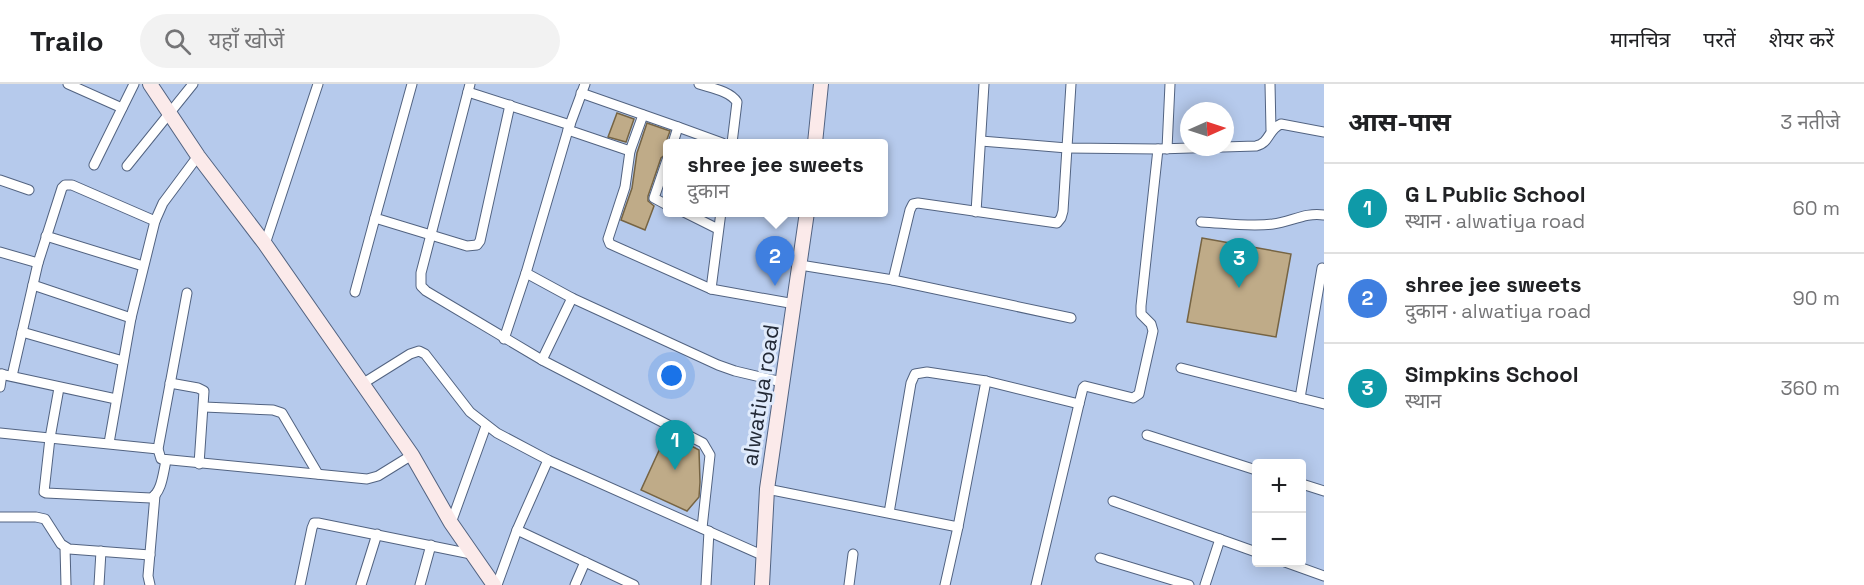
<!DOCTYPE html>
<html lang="hi">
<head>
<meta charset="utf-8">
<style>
	:root { --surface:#fff; --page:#f2f2f2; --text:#202124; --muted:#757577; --line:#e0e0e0; --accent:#7c3aed }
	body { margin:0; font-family:"Space Grotesk","Noto Sans Devanagari",sans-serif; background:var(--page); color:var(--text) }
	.controls { position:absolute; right:18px; bottom:18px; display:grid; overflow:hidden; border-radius:6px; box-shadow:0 3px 15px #0003 }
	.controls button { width:54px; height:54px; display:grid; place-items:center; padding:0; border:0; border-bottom:2px solid var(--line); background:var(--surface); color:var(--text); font:30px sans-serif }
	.compass { position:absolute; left:1180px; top:18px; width:54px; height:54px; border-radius:50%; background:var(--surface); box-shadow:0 3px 15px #0003; rotate:87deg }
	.you { position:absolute; left:672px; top:292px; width:21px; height:21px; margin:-15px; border:4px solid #fff; border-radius:50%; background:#1a73e8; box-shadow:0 0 0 9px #1a73e833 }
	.badge { display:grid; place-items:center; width:39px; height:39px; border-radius:50%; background:var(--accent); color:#fff; font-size:20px; font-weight:700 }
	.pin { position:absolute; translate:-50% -50px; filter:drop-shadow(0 2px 3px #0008) }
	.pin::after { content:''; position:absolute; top:32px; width:21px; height:18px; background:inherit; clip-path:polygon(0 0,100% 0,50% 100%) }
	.popup { position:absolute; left:663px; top:55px; width:225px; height:78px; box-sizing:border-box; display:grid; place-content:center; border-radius:6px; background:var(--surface); filter:drop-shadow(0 2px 4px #0005); font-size:20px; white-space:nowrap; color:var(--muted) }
	.popup b { font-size:22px; color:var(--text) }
	.popup::after { content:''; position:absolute; left:50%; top:100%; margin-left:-12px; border:12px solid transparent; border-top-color:var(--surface) }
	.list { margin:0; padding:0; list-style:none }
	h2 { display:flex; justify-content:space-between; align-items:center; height:78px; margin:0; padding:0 24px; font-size:26px }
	h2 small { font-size:20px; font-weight:400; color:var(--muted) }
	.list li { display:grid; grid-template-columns:39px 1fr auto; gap:18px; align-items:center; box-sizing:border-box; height:90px; padding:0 24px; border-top:2px solid var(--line) }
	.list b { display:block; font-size:22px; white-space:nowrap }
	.list p { margin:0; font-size:20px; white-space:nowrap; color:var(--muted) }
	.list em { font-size:20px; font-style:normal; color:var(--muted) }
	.icon { flex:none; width:33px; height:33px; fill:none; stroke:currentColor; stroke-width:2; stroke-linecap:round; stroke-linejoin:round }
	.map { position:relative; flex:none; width:1324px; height:501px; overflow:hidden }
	header { display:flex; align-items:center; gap:36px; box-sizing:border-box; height:84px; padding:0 30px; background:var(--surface); border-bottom:2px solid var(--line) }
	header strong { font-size:28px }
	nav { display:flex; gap:33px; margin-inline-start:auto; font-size:21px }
	.search { width:420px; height:54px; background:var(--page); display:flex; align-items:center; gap:15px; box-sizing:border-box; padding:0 21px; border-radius:33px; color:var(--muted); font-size:22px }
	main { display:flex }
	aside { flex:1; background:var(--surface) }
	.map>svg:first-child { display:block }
	.building { fill:#bfab88; stroke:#766443; stroke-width:1.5 }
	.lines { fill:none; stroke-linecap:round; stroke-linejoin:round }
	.street-casing { stroke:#526381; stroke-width:11 }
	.secondary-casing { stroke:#526381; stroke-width:16 }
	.street { stroke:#fff; stroke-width:9 }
	.secondary { stroke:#fbeaea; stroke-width:14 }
	.labels { text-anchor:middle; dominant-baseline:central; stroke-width:6; stroke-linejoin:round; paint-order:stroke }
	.street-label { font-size:22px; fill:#222936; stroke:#e0ebfc }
</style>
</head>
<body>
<header>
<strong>Trailo</strong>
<div class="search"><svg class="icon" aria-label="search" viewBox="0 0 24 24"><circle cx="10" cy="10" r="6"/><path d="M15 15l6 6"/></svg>यहाँ खोजें</div>
<nav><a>मानचित्र</a><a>परतें</a><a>शेयर करें</a></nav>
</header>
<main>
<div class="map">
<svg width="1324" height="501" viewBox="0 0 1324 501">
	<rect width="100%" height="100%" fill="#b6caec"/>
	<g class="building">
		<polygon points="617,29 634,35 626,58 608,53"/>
		<polygon points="647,39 670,47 666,58 667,69 661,74 648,112 648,117 654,122 645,146 621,136 632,104 637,69"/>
		<polygon points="1202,154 1291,170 1276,253 1187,238"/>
		<polygon points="667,349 699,366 700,398 699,413 687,427 641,406"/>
	</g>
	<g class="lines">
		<g class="street-casing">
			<g id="street">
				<polyline points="68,0 122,24"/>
				<polyline points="412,0 375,134 467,162 477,161 480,157 510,21"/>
				<polyline points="470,0 421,189 421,202 426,207 542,276 703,359 710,371 702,444"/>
				<polyline points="585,0 568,46 526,189 572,214 718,281 735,287 782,298"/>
				<path d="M699 0C711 4 730 7 737 18L732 59"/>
				<polyline points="1270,0 1271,46"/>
				<polyline points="468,8 570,41"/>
				<polyline points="581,9 678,43 673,59"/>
				<polyline points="643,31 630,67 625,103 608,155 610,160 711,205 795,220"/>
				<polyline points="678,43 722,59"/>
				<polyline points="568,46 630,67"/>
				<path d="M981 57 1067 64 1158 65 1256 62C1270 59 1268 45 1281 40L1324 48"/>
				<polyline points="1167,65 1170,0"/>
				<polyline points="667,76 654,114 667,121"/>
				<polyline points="94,81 134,0"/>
				<polyline points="127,82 193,0"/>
				<polyline points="0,96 29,106"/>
				<polyline points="684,128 718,145"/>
				<polyline points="976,128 984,0"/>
				<path d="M1201 138C1224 139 1249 143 1273 140 1291 138 1305 128 1324 131"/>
				<polyline points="46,152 143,182"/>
				<polyline points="265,160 318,0"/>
				<polyline points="0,168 38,179"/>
				<polyline points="800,181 893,196 910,126 913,120 918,119 1057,139 1061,134 1063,127 1071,0"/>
				<polyline points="893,196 1071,234"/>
				<polyline points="33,201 131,234"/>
				<polyline points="711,205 721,128"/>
				<polyline points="355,208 375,134"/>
				<polyline points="187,209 158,365 161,375 367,395 378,392 412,371"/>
				<polyline points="22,248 123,277"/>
				<polyline points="504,255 526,189"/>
				<polyline points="542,276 572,214"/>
				<polyline points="1181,284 1324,320"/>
				<polyline points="0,290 116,315"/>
				<polyline points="12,292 38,179 62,104 65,101 72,101 155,137"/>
				<polyline points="986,297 1079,320 1036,501"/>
				<polyline points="170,299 198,304 204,307 199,380"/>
				<polyline points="362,300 410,270 419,267 425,270 470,328 497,349 548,376 764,472"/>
				<polyline points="0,303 2,290"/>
				<path d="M59 304 50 354 44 408 46 409 151 414C162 408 163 389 166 377"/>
				<polyline points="1300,314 1322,184"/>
				<polyline points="1079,320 1083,304 1085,302 1133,314 1139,310 1153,247 1151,240 1141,230 1141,222 1158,65"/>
				<polyline points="204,323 273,326 282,329 318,390"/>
				<polyline points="0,349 158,365"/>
				<polyline points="1147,351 1256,386"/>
				<polyline points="109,359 131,234 155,137 163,119 198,72"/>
				<polyline points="1302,400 1324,407"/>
				<polyline points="767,405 958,443 986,297 927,288 915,290 911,299 889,429"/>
				<polyline points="1113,417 1256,468"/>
				<polyline points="0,433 36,433 45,435 61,460 69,465 150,471"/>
				<polyline points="451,439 486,342"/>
				<polyline points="517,446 634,501"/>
				<polyline points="65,463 66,501"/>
				<polyline points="1100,474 1189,501"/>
				<polyline points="1285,478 1324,492"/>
				<polyline points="99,501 101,467"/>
				<polyline points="150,501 148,492 155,411"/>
				<polyline points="300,501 312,444 314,439 318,439 471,470"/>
				<polyline points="361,501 377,450"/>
				<polyline points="420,501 431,461"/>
				<polyline points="497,501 517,446 548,376"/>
				<polyline points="575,501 585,478"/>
				<polyline points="706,501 709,447"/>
				<polyline points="849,501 853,470"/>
				<polyline points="945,501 958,443"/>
				<polyline points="1205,501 1220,455"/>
			</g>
		</g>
		<g class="secondary-casing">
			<g id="secondary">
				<polyline points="150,0 198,72 265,160 412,371 451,439 494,501"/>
				<polyline points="815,59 821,0"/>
				<polyline points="762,501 767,405 807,128"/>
			</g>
		</g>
		<use href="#street" class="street"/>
		<use href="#secondary" class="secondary"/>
	</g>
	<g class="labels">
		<g class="street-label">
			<text transform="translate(760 311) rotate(-81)">alwatiya road</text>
		</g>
	</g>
</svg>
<div class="controls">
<button>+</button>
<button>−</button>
</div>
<svg class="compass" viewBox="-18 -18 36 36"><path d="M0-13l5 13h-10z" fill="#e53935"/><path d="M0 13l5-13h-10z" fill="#757577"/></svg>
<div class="you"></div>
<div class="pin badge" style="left:675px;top:386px;background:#0f9aa8">1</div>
<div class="pin badge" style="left:775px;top:202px;background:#3f7fe0">2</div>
<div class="popup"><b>shree jee sweets</b>दुकान</div>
<div class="pin badge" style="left:1239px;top:204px;background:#0f9aa8">3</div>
</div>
<aside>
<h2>आस-पास<small>3 नतीजे</small></h2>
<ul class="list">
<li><span class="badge" style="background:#0f9aa8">1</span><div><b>G L Public School</b><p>स्थान · alwatiya road</p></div><em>60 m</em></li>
<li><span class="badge" style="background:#3f7fe0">2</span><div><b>shree jee sweets</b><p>दुकान · alwatiya road</p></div><em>90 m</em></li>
<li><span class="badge" style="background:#0f9aa8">3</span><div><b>Simpkins School</b><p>स्थान</p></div><em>360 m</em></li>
</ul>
</aside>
</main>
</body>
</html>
